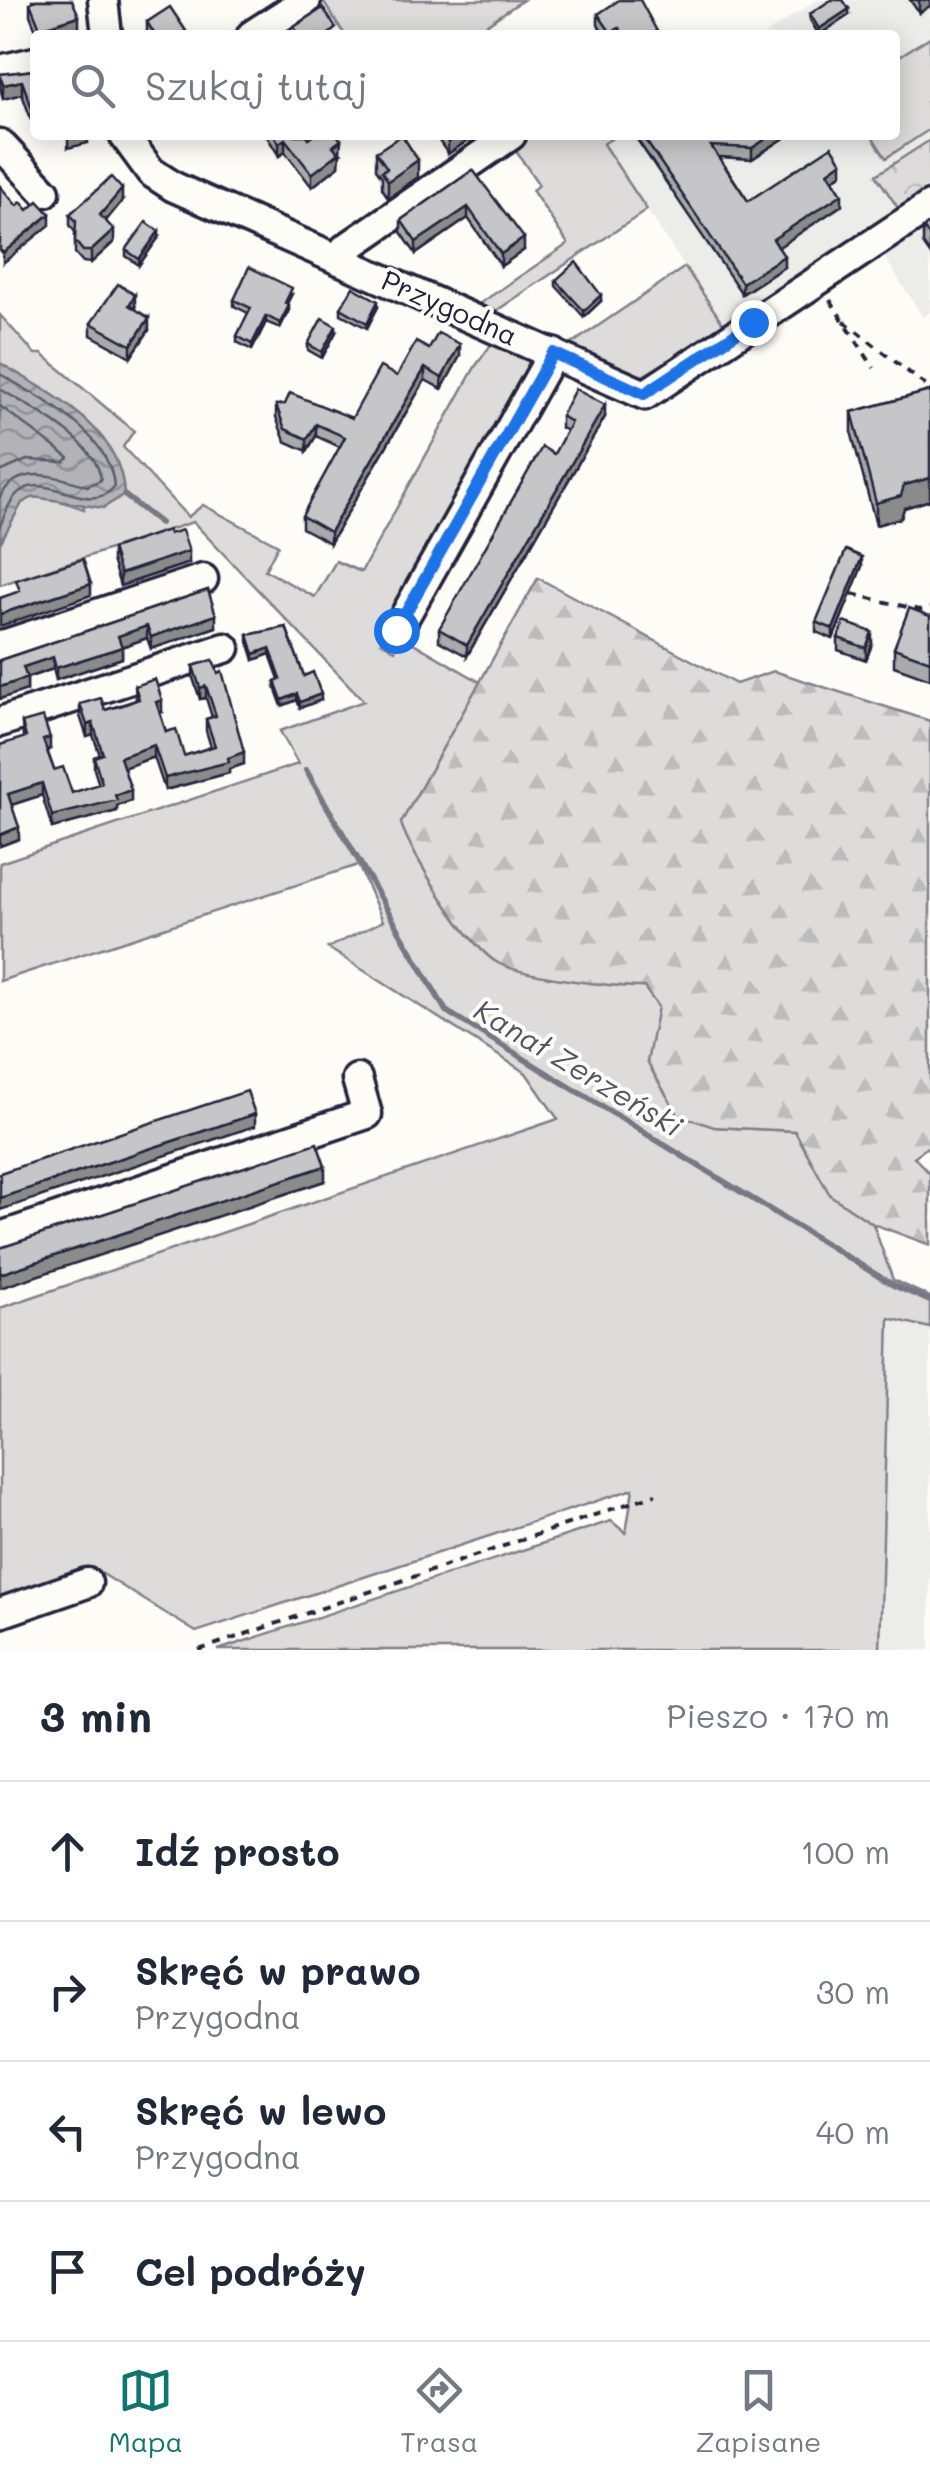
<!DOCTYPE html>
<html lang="pl">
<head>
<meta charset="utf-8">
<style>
	:root { --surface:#fff; --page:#f6f6f7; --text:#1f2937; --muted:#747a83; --line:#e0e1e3; --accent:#0f766e }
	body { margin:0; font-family:Mali,sans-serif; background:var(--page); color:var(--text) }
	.stop { position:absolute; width:30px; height:30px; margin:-22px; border:8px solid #1a73e8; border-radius:50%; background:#fff }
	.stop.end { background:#1a73e8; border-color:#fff; box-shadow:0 2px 10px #0008 }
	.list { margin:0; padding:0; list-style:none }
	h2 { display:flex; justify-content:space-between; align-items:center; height:130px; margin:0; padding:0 40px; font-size:42px }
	h2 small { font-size:32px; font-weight:400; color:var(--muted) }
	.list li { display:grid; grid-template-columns:65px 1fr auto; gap:30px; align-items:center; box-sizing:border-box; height:140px; padding:0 40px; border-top:2px solid var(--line) }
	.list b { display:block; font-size:38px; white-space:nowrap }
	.list p { margin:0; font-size:32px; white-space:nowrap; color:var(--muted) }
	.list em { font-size:32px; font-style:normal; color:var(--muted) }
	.icon { flex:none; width:55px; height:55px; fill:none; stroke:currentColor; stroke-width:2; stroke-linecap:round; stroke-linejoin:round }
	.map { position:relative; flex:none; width:930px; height:1650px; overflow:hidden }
	.search { position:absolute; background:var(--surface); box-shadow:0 5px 25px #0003; left:30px; right:30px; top:30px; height:110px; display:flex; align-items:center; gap:25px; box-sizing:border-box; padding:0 35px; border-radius:10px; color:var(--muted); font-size:38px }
	.sheet { height:690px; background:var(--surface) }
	nav { display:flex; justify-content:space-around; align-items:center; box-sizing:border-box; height:140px; border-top:2px solid var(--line); background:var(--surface); font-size:28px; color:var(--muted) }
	nav a { display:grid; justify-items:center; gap:5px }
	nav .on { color:var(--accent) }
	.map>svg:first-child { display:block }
	.built { fill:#ecece9 }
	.grass { fill:#dddcdb; stroke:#807f8b; stroke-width:2.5 }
	.forest { fill:url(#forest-firs); stroke:#807f8b; stroke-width:2.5 }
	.park { fill:url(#park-crowns); stroke:#807f8b; stroke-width:2.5 }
	.water { fill:url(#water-waves); stroke:#787885; stroke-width:2.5 }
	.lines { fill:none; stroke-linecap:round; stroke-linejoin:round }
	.shore { stroke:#5c5c6d; stroke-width:2.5 }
	.stream { stroke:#787885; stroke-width:6 }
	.minor-casing { stroke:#22223b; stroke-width:35 }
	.path { stroke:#22223b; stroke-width:4; stroke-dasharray:8 8; stroke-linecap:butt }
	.minor { stroke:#fdfcf7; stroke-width:28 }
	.wall { fill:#aaaaac; stroke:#22223b; stroke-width:2.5 }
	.shaded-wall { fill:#8b8b8c; stroke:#22223b; stroke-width:2.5 }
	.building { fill:#c6c6c8; stroke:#22223b; stroke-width:2.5 }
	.route { stroke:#1a73e8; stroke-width:12 }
	.labels { text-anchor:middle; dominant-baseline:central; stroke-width:8; stroke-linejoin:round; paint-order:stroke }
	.street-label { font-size:28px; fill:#22223b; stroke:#fdfcf7 }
	.water-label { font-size:30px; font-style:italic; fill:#545466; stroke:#fdfcf7 }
</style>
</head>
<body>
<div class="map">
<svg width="930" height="1650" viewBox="0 0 930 1650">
	<defs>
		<pattern id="forest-firs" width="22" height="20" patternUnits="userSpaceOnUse" patternTransform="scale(2.5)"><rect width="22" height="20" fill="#dddcdb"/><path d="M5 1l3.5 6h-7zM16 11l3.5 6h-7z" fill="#bdbcbd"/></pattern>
		<pattern id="park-crowns" width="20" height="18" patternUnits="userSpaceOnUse" patternTransform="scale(2.5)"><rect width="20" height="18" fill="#dddcdb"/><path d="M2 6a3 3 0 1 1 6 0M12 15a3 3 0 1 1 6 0" fill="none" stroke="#bdbcbd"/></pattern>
		<pattern id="water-waves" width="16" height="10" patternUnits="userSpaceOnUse" patternTransform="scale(2.5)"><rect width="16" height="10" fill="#b2b2b7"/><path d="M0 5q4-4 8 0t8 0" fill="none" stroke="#909096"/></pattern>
	</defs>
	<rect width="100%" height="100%" fill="#fdfcf7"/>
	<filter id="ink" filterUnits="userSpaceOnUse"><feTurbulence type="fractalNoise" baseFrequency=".01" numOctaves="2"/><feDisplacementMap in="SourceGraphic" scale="20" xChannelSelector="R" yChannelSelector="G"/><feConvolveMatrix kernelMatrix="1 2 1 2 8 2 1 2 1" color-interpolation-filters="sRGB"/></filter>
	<g filter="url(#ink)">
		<g class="built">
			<polygon points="817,0 930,0 930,192 726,328 603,144 616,135 895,135 895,35 764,35"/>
			<polygon points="930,224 930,312 923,317 883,255"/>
			<polygon points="889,1317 930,1328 930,1650 880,1650"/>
		</g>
		<g class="grass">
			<polygon points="322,0 523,0 471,35 345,35"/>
			<polygon points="930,37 930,99 926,102 930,129 886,158 871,135 895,135 895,53 898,57"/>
			<polygon points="528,135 608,135 611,139 603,144 647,210 493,313 476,306 568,244 532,190 539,185 512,145"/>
			<polygon points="685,267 726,328 637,379 567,347"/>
			<path d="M0 315 35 354H42L134 431 123 447 188 517 203 505 278 545 265 570 315 597 336 561 361 572 475 367 495 339 538 359 381 642 395 650 403 637 480 682 401 823C411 855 469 947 498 963 523 976 615 987 644 987L659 1007 655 1032 714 1127 795 1131 830 1195 873 1224 893 1280 930 1297V1328L889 1318 880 1650H218L611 1521 626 1533 633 1489 196 1632 101 1573 0 1606V1308L558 1119 526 1073 328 948 383 921 358 865 0 981V863L298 764 280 731 364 701 193 522 0 585V543L22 502 34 497 52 498 84 509 61 402 0 363Z"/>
		</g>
		<path class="forest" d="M538 578 736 684 774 671 930 721V1145L914 1157 930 1174V1245L873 1224 830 1195 795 1131 714 1127 678 1115 647 1062 658 1007 644 987C614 987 524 977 498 963 469 947 411 855 401 823Z"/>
		<polygon class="park" points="930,140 930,192 900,211 876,175"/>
		<path class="water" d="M0 363C52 394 122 428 124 495L103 508 34 497 22 503 0 543Z"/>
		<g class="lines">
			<g class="shore">
				<path d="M0 374C42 399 111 433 114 487 87 519 43 465 15 496 8 504 4 517 0 526"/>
				<path d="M0 389C31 408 97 440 101 480L87 486C58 477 19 462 0 497"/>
				<polyline points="0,406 69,458 64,462 27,460 0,472"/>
			</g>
			<g class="stream">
				<polyline points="124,495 160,523"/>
				<polyline points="306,770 446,1011 893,1285 930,1301"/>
			</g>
			<g class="minor-casing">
				<g id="minor">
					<polyline points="103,0 107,35"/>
					<polyline points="252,35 306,0"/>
					<polyline points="0,70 35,62"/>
					<polyline points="124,135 151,172 174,187 645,395 930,206"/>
					<polyline points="0,144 45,192"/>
					<polyline points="338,258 345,249 511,135"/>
					<polyline points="397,630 553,353"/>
					<polyline points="0,646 203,579"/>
					<polyline points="0,722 225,648"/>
					<polyline points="0,1237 367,1114 357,1079"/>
					<polyline points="0,1613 87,1583"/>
				</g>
			</g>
			<g class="path">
				<polyline points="830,300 874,368"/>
				<polyline points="844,321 930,389"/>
				<polyline points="852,594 920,610 930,607"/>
				<polyline points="199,1650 656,1494"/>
			</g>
			<use href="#minor" class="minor"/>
		</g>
		<g class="wall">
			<polygon points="32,0 72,0 79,28 55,35 38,35 30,15 30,3 33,3"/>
			<polygon points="910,0 930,0 919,13"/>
			<polygon points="598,14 659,35 604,35 598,25"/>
			<polygon points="810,14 849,15 819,35 810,20"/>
			<polygon points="147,22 186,35 147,35"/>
			<polygon points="35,70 35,130 22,94 3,99 0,87 0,74"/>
			<polygon points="266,135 307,135 309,138 341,153 339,154 339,166 312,187 285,152 279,156"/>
			<polygon points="435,135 476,135 448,154"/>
			<polygon points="636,135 789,135 752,159 719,157 748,201 842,173 833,180 842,205 778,247 784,267 742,294 636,138"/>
			<polygon points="376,152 418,177 388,198 382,188 382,177 376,169"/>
			<polygon points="473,170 524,250 501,266 468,218 416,254 401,232 401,220"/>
			<polygon points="122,201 106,221 114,242 91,263 83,262 75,253 75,232 70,225 70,214"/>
			<polygon points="930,223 930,254 923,244 923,228"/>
			<polygon points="159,237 139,265 126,256 126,250"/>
			<polygon points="556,280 601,301 584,317 556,286"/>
			<polygon points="292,294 287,304 289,310 280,328 266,322 252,350 237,342 237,336 248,313 234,306 234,300"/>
			<polygon points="135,307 134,309 149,330 131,357 91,335 91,323"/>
			<polygon points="378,307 367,328 341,314 341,308"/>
			<polygon points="336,332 322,358 308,350 308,344"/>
			<polygon points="429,349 460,356 442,389 425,380 330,543 302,528 302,516 340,447 316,436 307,451 285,441 276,417 276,405 352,418 397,376"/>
			<polygon points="930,391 930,500 904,508 901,518 876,525 852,435 852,412"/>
			<polygon points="561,416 605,417 467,656 439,641 439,629 554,454 567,431 561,428"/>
			<polygon points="169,534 189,563 120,586 112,560 112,549"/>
			<polygon points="862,566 833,639 816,632 816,622"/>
			<polygon points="208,590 216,627 151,649 147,638 122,647 122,658 56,680 53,669 27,678 27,690 0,660"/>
			<polygon points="930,616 930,679 894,666 894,648"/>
			<polygon points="286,627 304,676 321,700 300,708 297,700 282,706 275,687 275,681 279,679 270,654 254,660 248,641 248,635"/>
			<polygon points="838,638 872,644 866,660 838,650"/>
			<polygon points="213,660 244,764 229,769 229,773 165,790 154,757 124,767 131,801 117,806 117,811 52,828 42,795 11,805 19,839 0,846 23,738 22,723 50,749 47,750 54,770 72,793 99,785 94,769 94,757 100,755 93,735 87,737 80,716 80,704 105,710 136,700 135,686 162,712 160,712 166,732 184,756 211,747 206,731 206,719 212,717 206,698 200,699 193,678 193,666"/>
		</g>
		<g class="shaded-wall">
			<polygon points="919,0 930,0 930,6 919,13"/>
			<polygon points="849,9 849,15 819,35 819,29"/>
			<polygon points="79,16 79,28 55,35 40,35 40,28"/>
			<polygon points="22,81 22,94 3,99 3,85"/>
			<polygon points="68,135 88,135 88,143 68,148"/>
			<polygon points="459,135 476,135 448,154 448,142"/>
			<polygon points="772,135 789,135 752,159 752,148"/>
			<polygon points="285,139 285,152 279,156 279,143"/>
			<polygon points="341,140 339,166 312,187 312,174 333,146"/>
			<polygon points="418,160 418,177 388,198 388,181"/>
			<polygon points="842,162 842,173 828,183 828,172"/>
			<polygon points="122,189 122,201 100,227 100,215"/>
			<polygon points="842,194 842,205 773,251 773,239"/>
			<polygon points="468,207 468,218 416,254 416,242"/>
			<polygon points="50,214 50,225 3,263 3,253"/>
			<polygon points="114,230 114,242 91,263 91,251"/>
			<polygon points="159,231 159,237 139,265 139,259"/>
			<polygon points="524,238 524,250 501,266 501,254"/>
			<polygon points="784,256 784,267 742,294 742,283"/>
			<polygon points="135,295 135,307 129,317 129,305"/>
			<polygon points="601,295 601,301 584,317 584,311"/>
			<polygon points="378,301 378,307 367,328 367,323"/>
			<polygon points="289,305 289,310 280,328 280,323"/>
			<polygon points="266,316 266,322 252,350 252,344"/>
			<polygon points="149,318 149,330 131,357 131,345"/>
			<polygon points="336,326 336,332 322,358 322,352"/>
			<polygon points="460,344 460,356 442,389 442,378"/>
			<polygon points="425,368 425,380 330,543 330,532"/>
			<polygon points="605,405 605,417 467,656 467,645"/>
			<polygon points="316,424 316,436 307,451 307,439"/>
			<polygon points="930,478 930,500 904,508 901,518 876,525 876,503 904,485"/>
			<polygon points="189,551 189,563 120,586 120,574"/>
			<polygon points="862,557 862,566 833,639 833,629"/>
			<polygon points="91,584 91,595 0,626 0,614"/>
			<polygon points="216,615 216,627 151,649 151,637"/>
			<polygon points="147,626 147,638 118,648 118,636"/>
			<polygon points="872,632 872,644 866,660 866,648"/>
			<polygon points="122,647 122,658 56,680 56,668"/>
			<polygon points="270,648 270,654 254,660 254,654"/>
			<polygon points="53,657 53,669 23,679 23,667"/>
			<polygon points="27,678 27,690 0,699 0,687"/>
			<polygon points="206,686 206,698 200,699 200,688"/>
			<polygon points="297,694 297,700 282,706 282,700"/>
			<polygon points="321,694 321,700 300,708 300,702"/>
			<polygon points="162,700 162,712 156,713 156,702"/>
			<polygon points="93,723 93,735 87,737 87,725"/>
			<polygon points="50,738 50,749 43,751 43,740"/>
			<polygon points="154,745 154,757 120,769 120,757"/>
			<polygon points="244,752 244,764 229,769 229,773 165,790 165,778"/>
			<polygon points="42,783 42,795 8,806 8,794"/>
			<polygon points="131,790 131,801 117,806 117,811 52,828 52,816"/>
			<polygon points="19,827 19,839 0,846 0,835"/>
			<polygon points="255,1114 255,1126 0,1210 0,1198"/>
			<polygon points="325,1166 325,1181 0,1288 0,1274"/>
		</g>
		<g class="building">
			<polygon points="36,0 72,0 79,16 40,28 30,3"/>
			<polygon points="619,0 640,0 659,35 624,35 619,28 611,33 598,14"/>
			<polygon points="831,0 843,0 849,9 819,29 810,14"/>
			<polygon points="170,7 186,31 180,35 155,35 147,22"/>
			<polygon points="323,8 336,28 328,35 299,35 294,27"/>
			<polygon points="35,70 35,117 22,81 3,85 0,74"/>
			<polygon points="274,135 307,135 309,138 314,135 337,135 341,140 333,146 339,153 312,174 285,139 279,143"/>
			<polygon points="402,135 418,160 388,181 382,171 387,168 376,152"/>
			<polygon points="443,135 459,135 448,142"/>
			<polygon points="642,135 772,135 752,148 711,146 748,201 832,146 842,162 828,172 842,194 773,239 784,256 742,283"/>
			<polygon points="473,170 524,238 501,254 468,207 416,242 401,220"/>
			<polygon points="111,177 122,189 100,215 114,230 91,251 83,251 75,241 76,221 70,214"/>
			<polygon points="0,186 17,206 21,202 28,210 38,201 50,214 3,253 0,250"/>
			<polygon points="146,222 159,231 139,259 126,250"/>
			<polygon points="930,223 930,237 923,228"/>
			<polygon points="576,262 601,295 584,311 556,280"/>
			<polygon points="249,267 292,288 285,303 289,305 280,323 266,316 252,344 237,336 251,308 234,300"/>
			<polygon points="118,284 135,295 129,305 149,318 131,345 91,323"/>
			<polygon points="353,287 378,301 367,323 341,308"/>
			<polygon points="322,318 336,326 322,352 308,344"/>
			<polygon points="438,333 460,344 442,378 425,368 330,532 302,516 345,437 316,424 307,439 285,429 276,405 285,404 290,393 352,418 380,367 397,376 416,342 429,349"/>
			<polygon points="575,389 605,405 467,645 439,629 542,447 554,454 571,422 561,416"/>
			<polygon points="930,391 930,478 904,485 901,496 876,503 852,412"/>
			<polygon points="168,530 169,534 182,530 189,551 120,574 112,549"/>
			<polygon points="846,550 862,557 833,629 816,622"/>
			<polygon points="83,559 91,584 0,614 0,598 20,591 16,580"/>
			<polygon points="208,590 216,615 151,637 147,626 118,636 122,647 56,668 53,657 23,667 27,678 0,687 0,660"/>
			<polygon points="909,608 930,616 930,661 894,648"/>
			<polygon points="844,622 872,632 866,648 838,638"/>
			<polygon points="286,627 304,676 313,672 321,694 300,702 297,694 282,700 275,681 281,679 270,648 254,654 248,635"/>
			<polygon points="213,660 218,673 222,671 244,752 228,758 229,762 165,778 154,745 120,757 131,790 115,795 117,800 52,816 42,783 8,794 19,827 0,835 0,745 26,737 22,723 43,717 50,738 43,740 54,770 63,767 72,793 102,783 94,757 103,754 93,723 87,725 80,704 101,698 105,710 123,705 139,699 135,686 155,679 162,700 156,702 166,732 176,729 184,756 215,746 206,719 216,716 206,686 200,688 193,666"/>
			<polygon points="247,1091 255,1114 0,1198 0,1173"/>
			<polygon points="317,1143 325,1166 0,1274 0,1248"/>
		</g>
	</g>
	<g class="lines" filter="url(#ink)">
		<polyline class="route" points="396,630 553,353 644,394 753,322"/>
	</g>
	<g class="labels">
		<g class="street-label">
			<text transform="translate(450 307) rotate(24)">Przygodna</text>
		</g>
		<g class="water-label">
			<text transform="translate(579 1067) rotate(31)">Kanał Zerzeński</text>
		</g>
	</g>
</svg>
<div class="stop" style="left:396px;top:630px"></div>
<div class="stop end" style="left:753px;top:322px"></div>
<div class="search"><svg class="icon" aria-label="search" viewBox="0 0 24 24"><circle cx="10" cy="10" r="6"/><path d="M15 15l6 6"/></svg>Szukaj tutaj</div>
</div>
<section class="sheet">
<h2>3 min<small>Pieszo · 170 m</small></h2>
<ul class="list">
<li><svg class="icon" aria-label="ahead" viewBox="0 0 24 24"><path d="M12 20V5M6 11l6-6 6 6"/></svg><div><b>Idź prosto</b></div><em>100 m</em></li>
<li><svg class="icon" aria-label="right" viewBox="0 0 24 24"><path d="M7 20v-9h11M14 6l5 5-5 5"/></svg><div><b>Skręć w prawo</b><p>Przygodna</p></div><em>30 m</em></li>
<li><svg class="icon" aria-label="left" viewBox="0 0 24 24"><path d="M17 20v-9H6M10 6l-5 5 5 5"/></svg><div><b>Skręć w lewo</b><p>Przygodna</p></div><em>40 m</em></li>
<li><svg class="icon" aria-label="arrive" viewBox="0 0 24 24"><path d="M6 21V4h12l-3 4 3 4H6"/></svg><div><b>Cel podróży</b></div></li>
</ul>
</section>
<nav>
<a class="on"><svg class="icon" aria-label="map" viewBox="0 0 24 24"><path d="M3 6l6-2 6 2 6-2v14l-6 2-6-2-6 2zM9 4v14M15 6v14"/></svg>Mapa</a>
<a><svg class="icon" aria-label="directions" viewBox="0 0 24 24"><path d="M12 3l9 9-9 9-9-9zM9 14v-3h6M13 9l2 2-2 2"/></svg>Trasa</a>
<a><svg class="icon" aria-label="saved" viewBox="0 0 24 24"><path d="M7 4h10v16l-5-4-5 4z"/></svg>Zapisane</a>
</nav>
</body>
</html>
